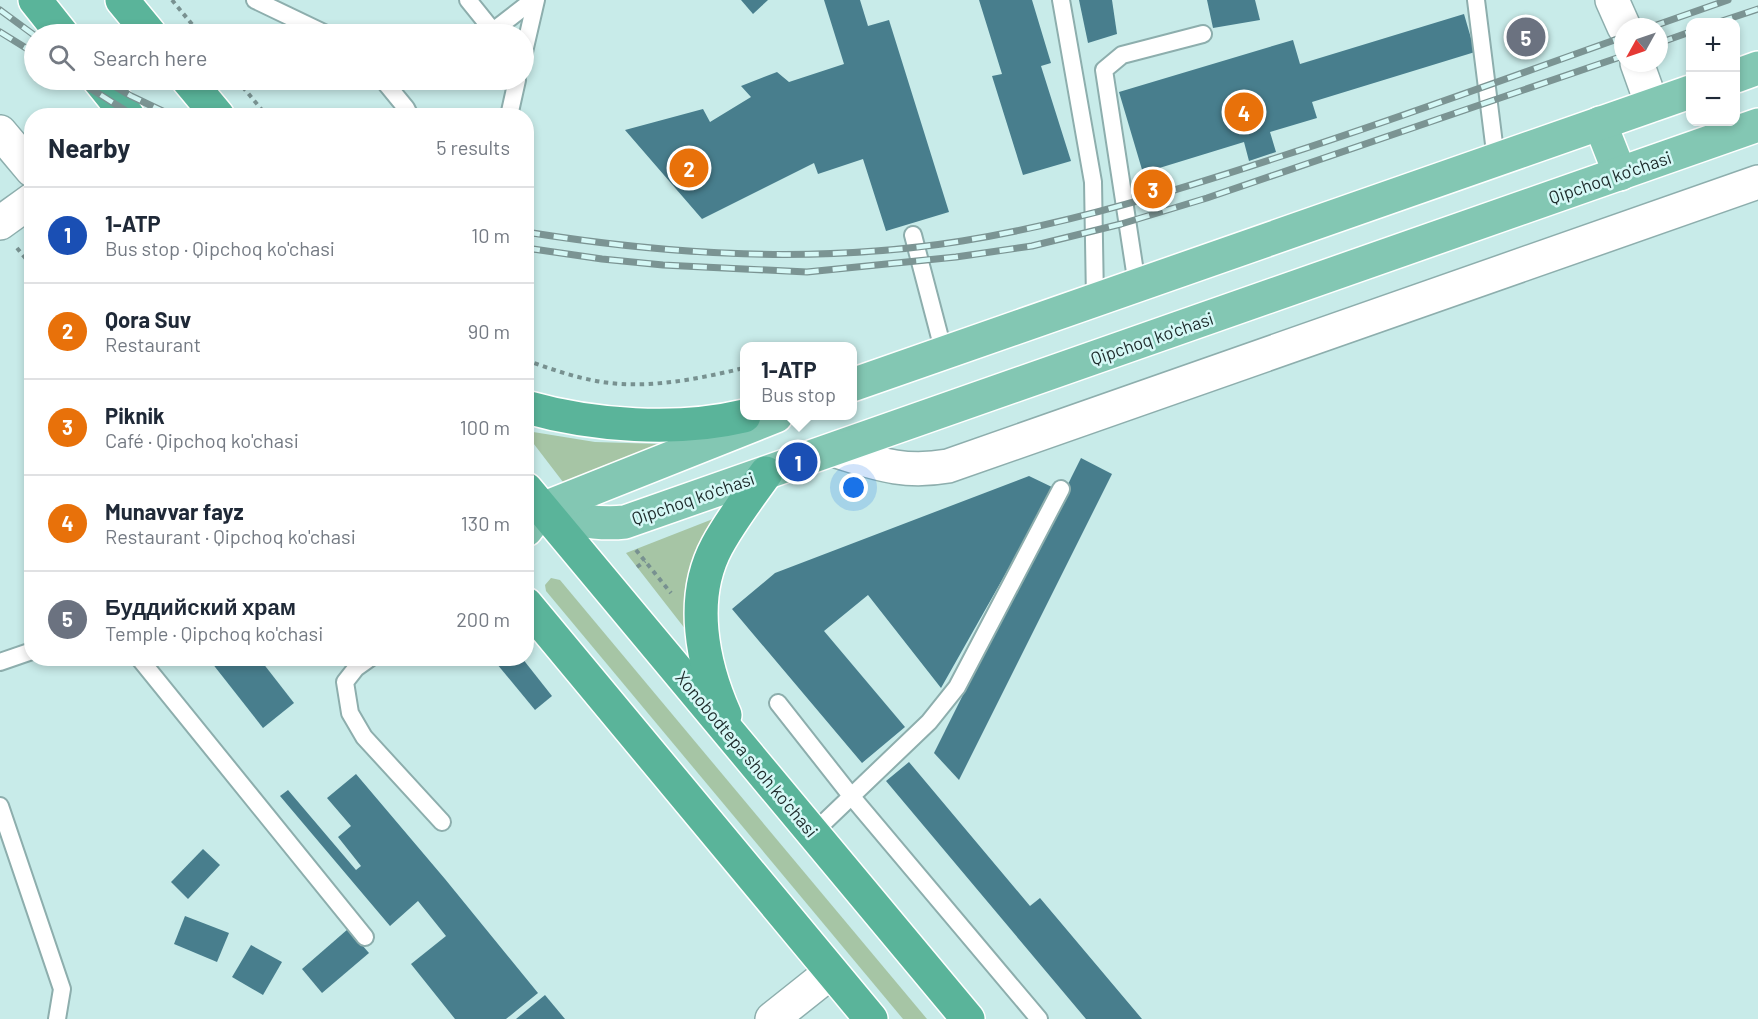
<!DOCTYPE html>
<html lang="en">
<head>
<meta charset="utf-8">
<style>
	:root { --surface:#fff; --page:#f6f6f7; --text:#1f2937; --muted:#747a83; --line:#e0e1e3; --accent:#1a73e8 }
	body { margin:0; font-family:Barlow,sans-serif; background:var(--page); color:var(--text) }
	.controls { position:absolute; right:18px; top:18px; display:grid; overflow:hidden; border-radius:12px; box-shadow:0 3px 9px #0003 }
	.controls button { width:54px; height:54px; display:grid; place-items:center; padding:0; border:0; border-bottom:2px solid var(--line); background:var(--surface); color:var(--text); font:30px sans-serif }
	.compass { position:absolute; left:1614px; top:18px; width:54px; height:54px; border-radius:50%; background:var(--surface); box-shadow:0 3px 9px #0003; rotate:230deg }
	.you { position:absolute; left:854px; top:488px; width:21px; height:21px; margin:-15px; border:4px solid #fff; border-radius:50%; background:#1a73e8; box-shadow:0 0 0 9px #1a73e833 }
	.badge { display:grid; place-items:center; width:39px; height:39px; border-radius:50%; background:var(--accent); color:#fff; font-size:20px; font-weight:700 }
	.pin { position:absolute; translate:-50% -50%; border:3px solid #fff; box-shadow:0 2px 6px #0006 }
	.popup { position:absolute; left:740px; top:342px; width:117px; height:78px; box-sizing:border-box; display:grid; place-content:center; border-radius:12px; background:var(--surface); filter:drop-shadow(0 2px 4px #0005); font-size:20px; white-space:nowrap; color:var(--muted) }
	.popup b { font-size:22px; color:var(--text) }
	.popup::after { content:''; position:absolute; left:50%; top:100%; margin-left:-12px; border:12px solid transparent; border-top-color:var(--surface) }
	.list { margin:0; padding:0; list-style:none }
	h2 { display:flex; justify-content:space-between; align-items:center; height:78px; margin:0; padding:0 24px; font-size:26px }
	h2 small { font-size:20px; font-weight:400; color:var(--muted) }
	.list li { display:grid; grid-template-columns:39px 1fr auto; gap:18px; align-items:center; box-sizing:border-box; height:96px; padding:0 24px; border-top:2px solid var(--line) }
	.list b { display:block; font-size:22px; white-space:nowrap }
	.list p { margin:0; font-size:20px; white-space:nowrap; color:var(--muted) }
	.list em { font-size:20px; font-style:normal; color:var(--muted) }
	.icon { flex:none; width:33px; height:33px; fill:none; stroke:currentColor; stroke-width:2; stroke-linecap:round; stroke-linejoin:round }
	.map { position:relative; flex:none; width:1758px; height:1019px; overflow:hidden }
	.search { position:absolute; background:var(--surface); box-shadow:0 3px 9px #0003; left:24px; top:24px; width:510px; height:66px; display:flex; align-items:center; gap:15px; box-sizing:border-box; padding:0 21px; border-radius:33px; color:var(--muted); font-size:22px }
	.panel { position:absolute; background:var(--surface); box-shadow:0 3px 9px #0003; left:24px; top:108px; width:510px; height:558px; border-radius:24px }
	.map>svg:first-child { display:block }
	.green { fill:#a6c5a5 }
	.building { fill:#487e8d }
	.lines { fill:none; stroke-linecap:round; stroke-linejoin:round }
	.service-casing { stroke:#8daead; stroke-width:20 }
	.minor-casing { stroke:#8daead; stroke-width:36 }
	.primary-casing { stroke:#fff; stroke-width:36 }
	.trunk-casing { stroke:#fff; stroke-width:36 }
	.path { stroke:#789190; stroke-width:4; stroke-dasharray:4.5 4.5; stroke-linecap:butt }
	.service { stroke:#fff; stroke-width:16 }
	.minor { stroke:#fff; stroke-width:33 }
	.primary { stroke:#83c7b3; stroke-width:33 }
	.trunk { stroke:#5ab49a; stroke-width:33 }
	.rail-casing { stroke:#7b9493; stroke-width:7 }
	.rail { stroke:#d5f8f6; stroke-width:4.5; stroke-dasharray:14; stroke-linecap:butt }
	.labels { text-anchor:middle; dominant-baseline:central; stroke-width:5; stroke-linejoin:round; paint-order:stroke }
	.street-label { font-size:18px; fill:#1e2b2b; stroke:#d5f8f6 }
</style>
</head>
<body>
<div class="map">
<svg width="1758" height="1019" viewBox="0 0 1758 1019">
	<rect width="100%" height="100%" fill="#c8ebe9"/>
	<g class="green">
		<polygon points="527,431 595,442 660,444 655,449 563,482 527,435"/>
		<path d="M718 517C690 553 680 583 686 630L626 553Z"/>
		<polygon points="551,578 560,580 927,1019 903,1019 546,591 545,585"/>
	</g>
	<g class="building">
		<polygon points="741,0 768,0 753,14"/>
		<polygon points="824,0 860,0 868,26 889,20 949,212 886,231 863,159 818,174 814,163 702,219 625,130 703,109 710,122 751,97 741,86 777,72 789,82 844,64"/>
		<polygon points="979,0 1032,0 1051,63 1041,66 1071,161 1023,175 992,76 1002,74"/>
		<polygon points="1079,0 1112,0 1117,34 1088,43"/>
		<polygon points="1207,0 1255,0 1260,20 1213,28"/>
		<polygon points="1464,14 1475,52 1312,102 1317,118 1270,132 1276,152 1249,161 1244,142 1143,173 1119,92 1293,40 1300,64"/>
		<polygon points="1081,458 1112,474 959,780 934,753"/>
		<polygon points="1029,476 1054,488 941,688 868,595 824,631 905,727 862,763 732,609 775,573"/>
		<polygon points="208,658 259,658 294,703 263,728"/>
		<polygon points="492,658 522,658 552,696 535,710"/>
		<polygon points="909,762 1030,906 1040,898 1142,1019 1086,1019 886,781"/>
		<polygon points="356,774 445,879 538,993 506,1019 455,1019 411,964 446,936 418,901 390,926 280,796 288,790 356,870 361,866 338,837 351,826 327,798"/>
		<polygon points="203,849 220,865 188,899 171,882"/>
		<polygon points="185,916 229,933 217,962 174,944"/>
		<polygon points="348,929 369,953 322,993 302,969"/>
		<polygon points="251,945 282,962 263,995 232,977"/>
		<polygon points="545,995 565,1019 516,1019"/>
	</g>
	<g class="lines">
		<g class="service-casing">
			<g id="service">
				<polyline points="255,0 326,34"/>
				<polyline points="468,0 493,31 533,0"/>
				<polyline points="1061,0 1093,182 1095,300"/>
				<polyline points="1476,0 1496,160"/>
				<polyline points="524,52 536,0"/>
				<polyline points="383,80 406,108 410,116"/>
				<polyline points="509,116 517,80"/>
				<polyline points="913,235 944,353"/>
				<polyline points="1137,285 1104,70 1122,55 1203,34"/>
				<polyline points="139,658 365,937"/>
				<polyline points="370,658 356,668 345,682 350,713 364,737 442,822"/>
				<polyline points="0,662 32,651"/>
				<polyline points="778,703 852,797 1039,1019"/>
				<polyline points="0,806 62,989 57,1019"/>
				<polyline points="813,833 929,722 957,687 1061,489"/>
			</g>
		</g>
		<g class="minor-casing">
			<g id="minor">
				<polyline points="1612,0 1624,27"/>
				<polyline points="1637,63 1652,105"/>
				<polyline points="0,132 32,170"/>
				<polyline points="0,223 32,200"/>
				<path d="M833 450C876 463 902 474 948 466L1758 182"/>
				<polyline points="772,1019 831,972"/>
			</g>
		</g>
		<g class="primary-casing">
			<g id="primary">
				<polyline points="1736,76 1758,68"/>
				<polyline points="1600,123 1620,174"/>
				<polyline points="852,385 1690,92"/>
				<path d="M531 505C563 516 591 526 625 522L1758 125"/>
				<polyline points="526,530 542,509 776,416"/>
			</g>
		</g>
		<g class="trunk-casing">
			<g id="trunk">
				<polyline points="35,0 62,34"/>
				<polyline points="122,0 150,34"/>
				<polyline points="99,80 128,116"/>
				<polyline points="188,80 218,116"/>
				<path d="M526 407C593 426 677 432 744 416"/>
				<polyline points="526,489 968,1019"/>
				<polyline points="526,604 871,1019"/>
				<path d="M725 715C702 663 689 598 717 546 731 520 749 497 766 473"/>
			</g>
		</g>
		<g class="path">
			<polyline points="172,0 200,34"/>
			<polyline points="237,80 267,116"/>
			<polyline points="17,248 32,266"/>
			<path d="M526 360C550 369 577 378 602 382 649 389 698 379 744 368"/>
			<polyline points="636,550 671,593"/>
			<polyline points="637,567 645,561"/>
		</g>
		<use href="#service" class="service"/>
		<use href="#minor" class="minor"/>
		<use href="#primary" class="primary"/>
		<use href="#trunk" class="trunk"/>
		<g class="rail-casing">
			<g id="rail">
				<polyline points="0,10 34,35"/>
				<polyline points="1719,22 1758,9"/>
				<polyline points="1651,27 1728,0"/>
				<polyline points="0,32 34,53"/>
				<polyline points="1659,43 1690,32"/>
				<polyline points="77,80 134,116"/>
				<polyline points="104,80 131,96 173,116"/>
				<path d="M526 232C670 255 817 264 962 241 1073 223 1178 190 1285 155 1399 118 1511 77 1623 37"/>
				<polyline points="526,248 602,259 663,265 807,272 956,257 1032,246 1121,224 1207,198 1623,56"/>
			</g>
		</g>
		<use href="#rail" class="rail"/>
	</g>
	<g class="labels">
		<g class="street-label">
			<text transform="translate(1610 177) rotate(-19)">Qipchoq ko'chasi</text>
			<text transform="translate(1152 338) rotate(-19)">Qipchoq ko'chasi</text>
			<text transform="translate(693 498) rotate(-19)">Qipchoq ko'chasi</text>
			<text transform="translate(747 754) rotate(50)">Xonobodtepa shoh ko'chasi</text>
		</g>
	</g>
</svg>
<div class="controls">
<button>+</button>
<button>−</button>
</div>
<svg class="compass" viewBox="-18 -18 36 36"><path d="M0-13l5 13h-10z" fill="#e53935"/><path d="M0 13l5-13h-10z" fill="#747a83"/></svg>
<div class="you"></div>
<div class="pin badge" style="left:798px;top:462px;background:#1a4fb4">1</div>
<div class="popup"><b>1-ATP</b>Bus stop</div>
<div class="pin badge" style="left:689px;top:168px;background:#e8710a">2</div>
<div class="pin badge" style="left:1153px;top:189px;background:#e8710a">3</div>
<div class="pin badge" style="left:1244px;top:112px;background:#e8710a">4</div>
<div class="pin badge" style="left:1526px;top:37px;background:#6b7280">5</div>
<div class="search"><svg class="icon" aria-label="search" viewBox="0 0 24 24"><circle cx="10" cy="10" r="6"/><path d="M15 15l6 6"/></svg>Search here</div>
<section class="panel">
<h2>Nearby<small>5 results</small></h2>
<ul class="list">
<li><span class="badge" style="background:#1a4fb4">1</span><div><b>1-ATP</b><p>Bus stop · Qipchoq ko'chasi</p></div><em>10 m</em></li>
<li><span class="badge" style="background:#e8710a">2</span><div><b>Qora Suv</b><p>Restaurant</p></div><em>90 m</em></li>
<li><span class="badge" style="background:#e8710a">3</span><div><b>Piknik</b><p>Café · Qipchoq ko'chasi</p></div><em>100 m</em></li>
<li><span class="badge" style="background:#e8710a">4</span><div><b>Munavvar fayz</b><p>Restaurant · Qipchoq ko'chasi</p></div><em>130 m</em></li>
<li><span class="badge" style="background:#6b7280">5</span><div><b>Буддийский храм</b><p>Temple · Qipchoq ko'chasi</p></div><em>200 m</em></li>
</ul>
</section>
</div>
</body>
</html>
